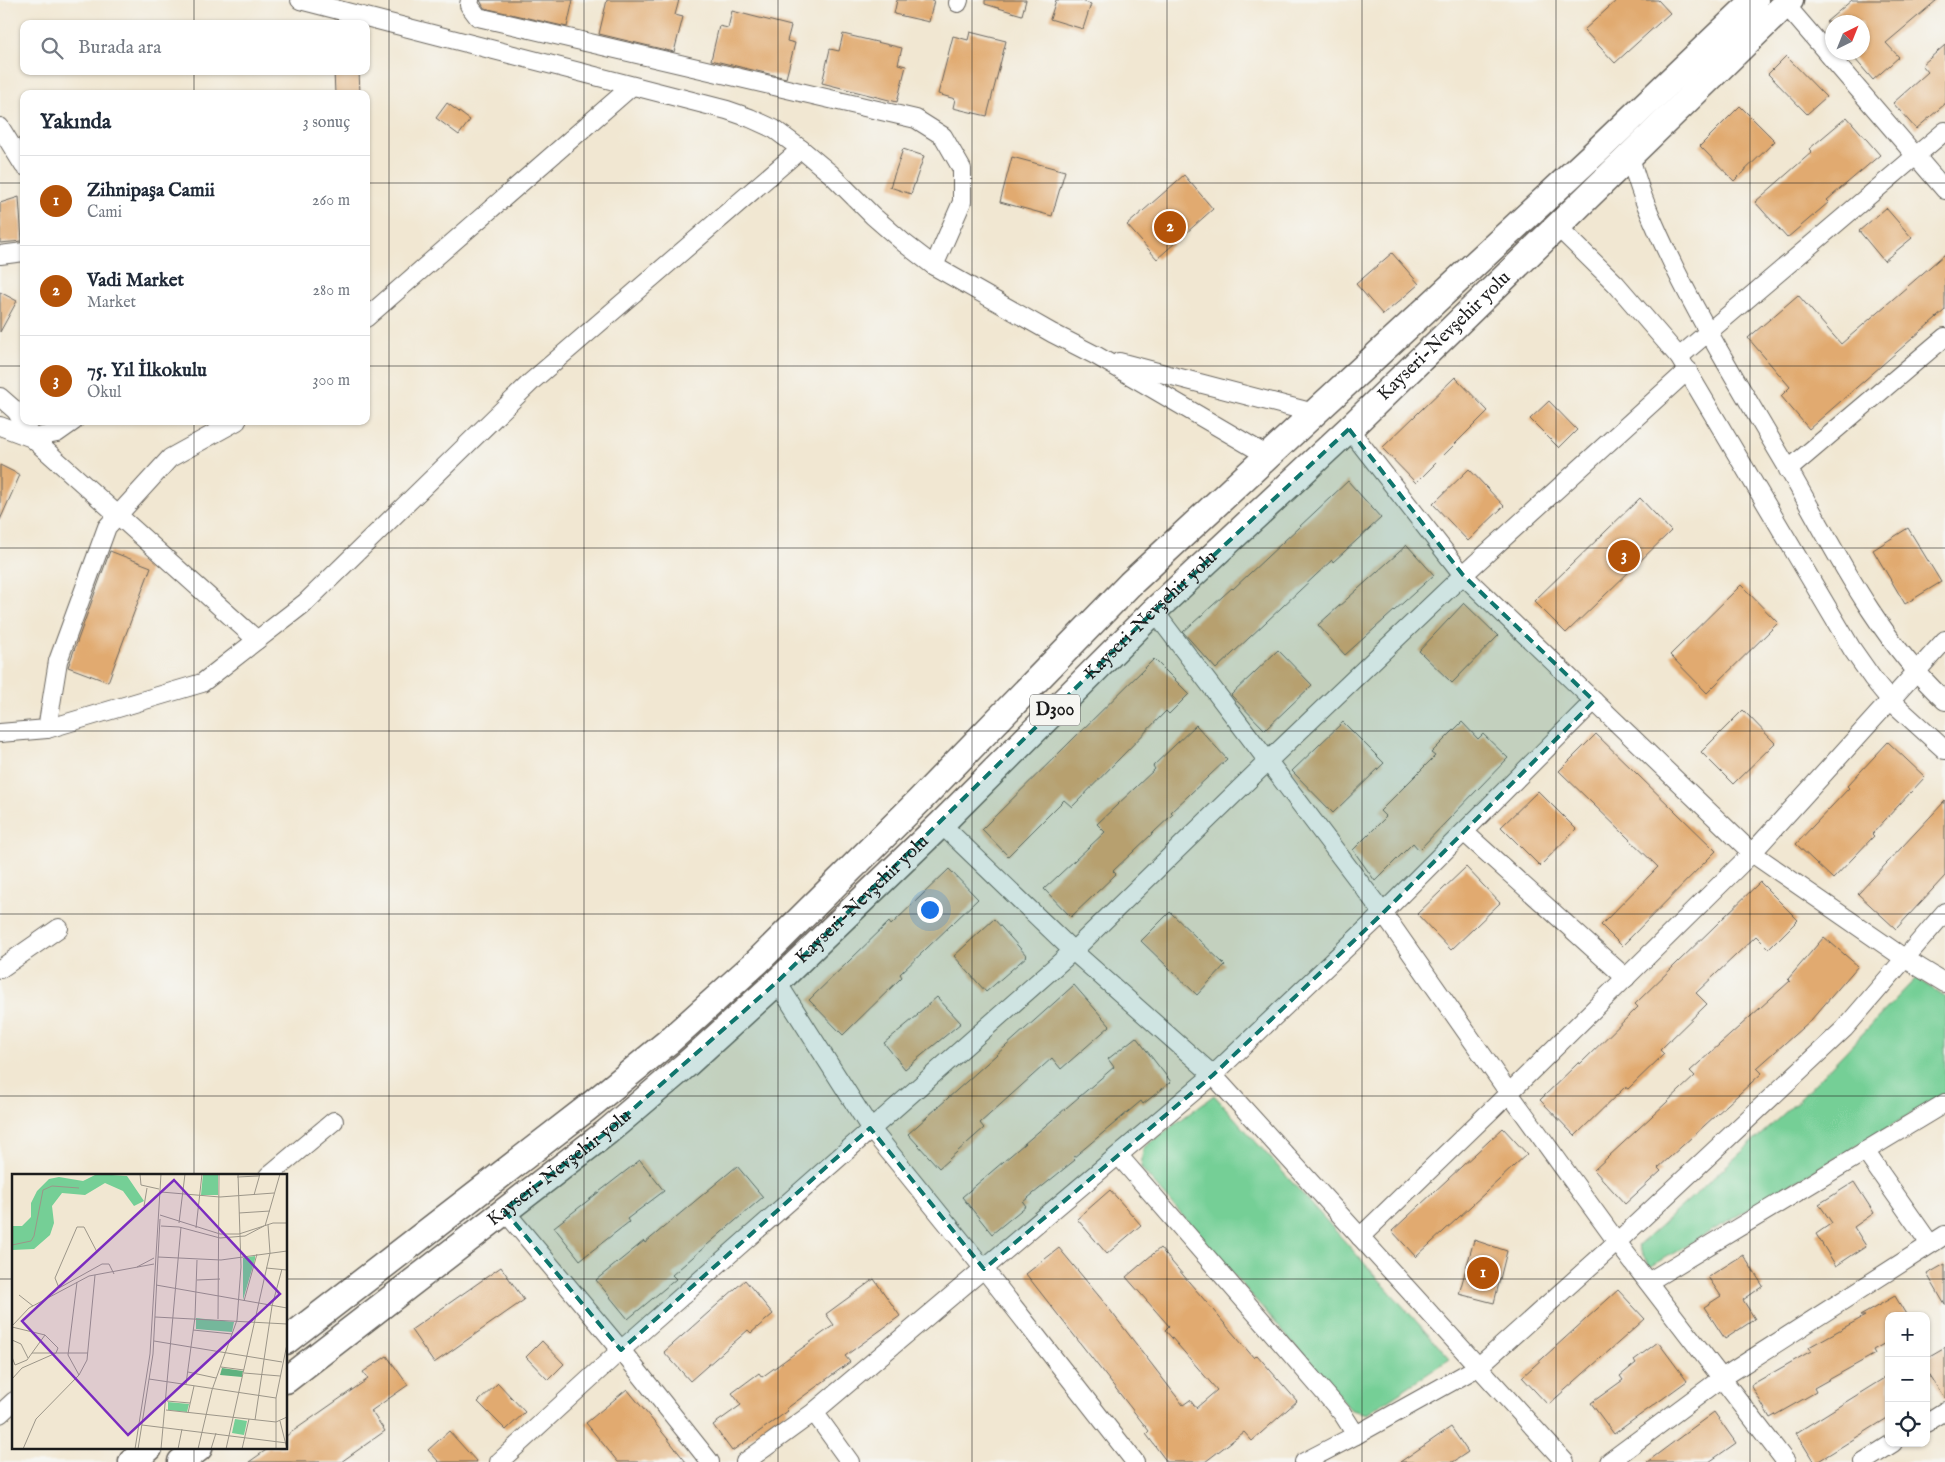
<!DOCTYPE html>
<html lang="tr">
<head>
<meta charset="utf-8">
<style>
	:root { --surface:#fff; --page:#f2f2f3; --text:#1f2937; --muted:#747a83; --line:#e0e1e3; --accent:#b45309 }
	body { margin:0; font-family:"IM FELL English",serif; background:var(--page); color:var(--text) }
	.controls { position:absolute; right:15px; bottom:15px; display:grid; overflow:hidden; border-radius:10px; box-shadow:0 1px 4px #0004 }
	.controls button { width:45px; height:45px; display:grid; place-items:center; padding:0; border:0; border-bottom:1px solid var(--line); background:var(--surface); color:var(--text); font:25px sans-serif }
	.compass { position:absolute; left:1825px; top:15px; width:45px; height:45px; border-radius:50%; background:var(--surface); box-shadow:0 1px 4px #0004; rotate:43deg }
	.you { position:absolute; left:929px; top:909px; width:18px; height:18px; margin:-12px; border:4px solid #fff; border-radius:50%; background:#1a73e8; box-shadow:0 0 0 8px #1a73e833 }
	.badge { display:grid; place-items:center; width:32px; height:32px; border-radius:50%; background:var(--accent); color:#fff; font-size:16px; font-weight:700 }
	.pin { position:absolute; translate:-50% -50%; border:2px solid #fff; box-shadow:0 1px 5px #0006 }
	.list { margin:0; padding:0; list-style:none }
	h2 { display:flex; justify-content:space-between; align-items:center; height:65px; margin:0; padding:0 20px; font-size:21px }
	h2 small { font-size:16px; font-weight:400; color:var(--muted) }
	.list li { display:grid; grid-template-columns:32px 1fr auto; gap:15px; align-items:center; box-sizing:border-box; height:90px; padding:0 20px; border-top:1px solid var(--line) }
	.list b { display:block; font-size:19px; white-space:nowrap }
	.list p { margin:0; font-size:16px; white-space:nowrap; color:var(--muted) }
	.list em { font-size:16px; font-style:normal; color:var(--muted) }
	.icon { flex:none; width:28px; height:28px; fill:none; stroke:currentColor; stroke-width:2; stroke-linecap:round; stroke-linejoin:round }
	.map { position:relative; flex:none; width:1945px; height:1462px; overflow:hidden }
	.search { position:absolute; background:var(--surface); box-shadow:0 1px 4px #0004; left:20px; top:20px; width:350px; height:55px; display:flex; align-items:center; gap:12px; box-sizing:border-box; padding:0 18px; border-radius:10px; color:var(--muted); font-size:19px }
	.panel { position:absolute; background:var(--surface); box-shadow:0 1px 4px #0004; left:20px; top:90px; width:350px; height:335px; border-radius:10px }
	.map>svg:first-child { display:block }
	.green { fill:#75cf96; stroke:#487659 }
	.building { fill:#e1aa6f }
	.lines { fill:none; stroke-linecap:round; stroke-linejoin:round }
	.minor-casing { stroke:#67635c; stroke-width:20 }
	.highway-casing { stroke:#67635c; stroke-width:29 }
	.minor { stroke:#fff; stroke-width:18 }
	.highway { stroke:#fff; stroke-width:26 }
	.marked { fill:#0f766e; fill-opacity:0.2; stroke:#0f766e; stroke-width:4; stroke-dasharray:10 6; stroke-linejoin:round }
	.grid { fill:none; stroke:#1c1c1c; stroke-width:1; stroke-opacity:0.55 }
	.labels { text-anchor:middle; dominant-baseline:central; stroke-width:4; stroke-linejoin:round; paint-order:stroke }
	.shield { fill:#f6f6f2; stroke:#5d5d5c; stroke-width:1 }
	.shield-label { font-size:18px; font-weight:bold; fill:#1c1c1c }
	.street-label { font-size:19px; fill:#1c1c1c; stroke:#f6f6f2 }
	.inset-road { fill:none; stroke:#9c9689; stroke-width:1 }
	.view { fill:#7b2cbf; fill-opacity:0.15; stroke:#7b2cbf; stroke-width:2.5 }
	.inset-edge { fill:none; stroke:#1c1c1c; stroke-width:2.5 }
</style>
</head>
<body>
<div class="map">
<svg width="1945" height="1462" viewBox="0 0 1945 1462">
	<rect width="100%" height="100%" fill="#f6f6f2"/>
	<filter id="ink" filterUnits="userSpaceOnUse"><feTurbulence type="fractalNoise" baseFrequency=".02" numOctaves="2"/><feDisplacementMap in="SourceGraphic" scale="10" xChannelSelector="R" yChannelSelector="G"/><feConvolveMatrix kernelMatrix="1 2 1 2 8 2 1 2 1" color-interpolation-filters="sRGB"/></filter>
	<filter id="wash" filterUnits="userSpaceOnUse"><feTurbulence type="fractalNoise" baseFrequency=".0096" numOctaves="4" result="noise"/><feDisplacementMap in="SourceGraphic" scale="20" xChannelSelector="R" yChannelSelector="G"/><feGaussianBlur stdDeviation="1.12" result="paint"/><feColorMatrix in="noise" values="0 0 0 0 0 0 0 0 0 0 0 0 0 0 0 0 0 1.4 0 .05"/><feComposite in="paint" operator="in"/></filter>
	<g filter="url(#wash)">
		<rect width="100%" height="100%" fill="#f1e7d2"/>
		<g class="green">
			<polygon points="1916,978 1945,997 1945,1094 1650,1267 1638,1246 1800,1099"/>
			<polygon points="1214,1095 1450,1359 1367,1414 1351,1410 1141,1168 1143,1148"/>
		</g>
		<g id="blocks">
			<g class="building">
				<polygon points="480,0 573,0 567,27 484,8"/>
				<polygon points="607,0 679,0 675,15 683,17 674,52 599,34"/>
				<polygon points="897,0 934,0 929,22 894,14"/>
				<polygon points="985,0 1026,0 1022,15 985,4"/>
				<polygon points="1056,0 1078,0 1091,4 1083,29 1050,19"/>
				<polygon points="1617,0 1658,0 1670,13 1615,63 1584,30"/>
				<polygon points="1852,0 1937,0 1886,43 1899,57 1873,80 1849,52 1862,52 1862,22 1826,22"/>
				<polygon points="732,11 791,26 787,41 795,43 786,78 711,60 719,26 728,28"/>
				<polygon points="970,32 1006,41 987,116 953,108 955,99 938,94 953,36 968,40"/>
				<polygon points="843,34 902,48 898,64 906,66 897,102 822,83 830,49 839,51"/>
				<polygon points="1945,45 1945,104 1916,129 1893,103 1928,72 1922,65"/>
				<polygon points="1786,56 1826,97 1807,114 1768,74"/>
				<polygon points="334,71 359,71 360,94 335,94"/>
				<polygon points="447,103 470,120 459,135 436,118"/>
				<polygon points="1740,106 1775,141 1734,181 1700,146"/>
				<polygon points="1847,117 1880,155 1827,200 1829,202 1787,238 1755,202 1812,152 1809,149"/>
				<polygon points="903,149 924,156 911,194 890,187"/>
				<polygon points="1012,157 1065,171 1052,216 1000,202"/>
				<polygon points="1184,175 1213,209 1157,259 1127,225"/>
				<polygon points="19,197 22,241 0,243 0,203"/>
				<polygon points="1886,208 1912,238 1884,261 1859,231"/>
				<polygon points="1392,253 1419,284 1383,315 1356,284"/>
				<polygon points="1945,254 1945,310 1809,429 1781,396 1790,387 1748,338 1798,295 1841,344"/>
				<polygon points="0,292 17,301 0,332"/>
				<polygon points="1455,377 1488,411 1416,483 1382,448"/>
				<polygon points="1549,401 1577,430 1559,448 1530,419"/>
				<polygon points="0,465 20,475 0,520"/>
				<polygon points="1469,469 1504,506 1468,541 1433,504"/>
				<polygon points="1348,481 1381,518 1333,562 1332,560 1216,669 1183,632 1232,588 1233,589"/>
				<polygon points="1640,498 1671,531 1566,633 1534,601"/>
				<polygon points="1908,528 1941,582 1905,604 1873,550"/>
				<polygon points="1407,545 1434,575 1345,655 1318,625"/>
				<polygon points="110,551 151,567 108,682 68,667"/>
				<polygon points="1741,585 1778,623 1707,693 1670,655"/>
				<polygon points="1464,603 1498,636 1452,683 1419,651"/>
				<polygon points="1278,650 1312,685 1265,730 1231,695"/>
				<polygon points="1154,659 1189,694 1169,714 1166,711 1072,807 1064,800 1008,856 982,829"/>
				<polygon points="1743,710 1775,743 1733,784 1701,752"/>
				<polygon points="1343,722 1384,763 1333,813 1292,771"/>
				<polygon points="1462,722 1478,739 1483,734 1508,758 1419,850 1413,843 1375,881 1353,850 1386,817 1380,811 1435,756 1431,753"/>
				<polygon points="1196,725 1227,759 1171,812 1173,814 1113,871 1116,874 1071,917 1044,889 1105,832 1097,824 1155,769 1153,766"/>
				<polygon points="1596,734 1716,851 1622,946 1601,925 1658,867 1559,771"/>
				<polygon points="1888,742 1925,777 1872,834 1874,836 1833,879 1796,844 1849,788 1847,786"/>
				<polygon points="1538,791 1576,829 1540,866 1501,827"/>
				<polygon points="1945,801 1945,876 1896,929 1858,894"/>
				<polygon points="1466,867 1500,903 1451,950 1417,914"/>
				<polygon points="949,869 978,899 900,974 902,977 843,1035 809,1000 889,922 891,925"/>
				<polygon points="1760,882 1798,920 1769,949 1756,936 1696,993 1707,1004 1660,1050 1664,1054 1628,1089 1625,1087 1575,1136 1540,1100 1579,1062 1580,1064 1638,1007 1635,1004"/>
				<polygon points="1170,912 1225,965 1197,995 1141,941"/>
				<polygon points="994,919 1027,956 986,992 954,956"/>
				<polygon points="1824,937 1858,966 1811,1020 1757,1068 1762,1073 1658,1168 1661,1171 1625,1204 1594,1170 1695,1076 1690,1071 1790,981 1788,979"/>
				<polygon points="1074,985 1110,1026 1061,1069 1052,1058 980,1123 984,1128 939,1168 908,1134"/>
				<polygon points="937,997 961,1023 905,1069 884,1043 918,1015 917,1014"/>
				<polygon points="1136,1037 1171,1082 1143,1104 1141,1101 1073,1158 1075,1160 1023,1202 1026,1206 992,1234 962,1197 1114,1067 1108,1059"/>
				<polygon points="1503,1128 1527,1154 1416,1257 1392,1231"/>
				<polygon points="640,1160 664,1191 627,1219 629,1222 580,1260 554,1227"/>
				<polygon points="737,1166 763,1197 672,1275 676,1279 628,1319 596,1280 644,1241 645,1243"/>
				<polygon points="1854,1182 1874,1213 1854,1227 1866,1246 1836,1266 1816,1234 1832,1223 1819,1204"/>
				<polygon points="1110,1190 1141,1225 1107,1254 1077,1219"/>
				<polygon points="1474,1240 1507,1251 1494,1303 1459,1294"/>
				<polygon points="1059,1248 1103,1301 1183,1405 1190,1400 1196,1408 1217,1390 1165,1330 1169,1326 1126,1277 1160,1248 1254,1358 1257,1355 1297,1401 1252,1441 1244,1432 1205,1462 1167,1462 1146,1434 1149,1431 1026,1274"/>
				<polygon points="1743,1255 1763,1286 1743,1300 1755,1319 1725,1339 1704,1307 1721,1296 1708,1277"/>
				<polygon points="1945,1264 1945,1305 1927,1274"/>
				<polygon points="501,1267 524,1300 434,1363 411,1330"/>
				<polygon points="874,1279 900,1316 845,1356 850,1362 786,1409 788,1411 732,1451 713,1425 741,1405 732,1393 759,1373 762,1377 834,1325 826,1314"/>
				<polygon points="745,1280 773,1314 751,1333 748,1330 690,1381 664,1352"/>
				<polygon points="1618,1290 1645,1319 1548,1405 1522,1377"/>
				<polygon points="1895,1296 1907,1316 1889,1316 1889,1341 1873,1350 1875,1354 1814,1388 1816,1392 1770,1418 1751,1385 1811,1351 1809,1347 1865,1316 1860,1316"/>
				<polygon points="542,1341 564,1364 548,1380 526,1357"/>
				<polygon points="1658,1342 1687,1381 1614,1434 1591,1403 1623,1380 1620,1376 1636,1363 1634,1360"/>
				<polygon points="1945,1347 1945,1399 1926,1370 1926,1358"/>
				<polygon points="387,1356 408,1385 371,1411 385,1431 341,1462 249,1462 269,1448 286,1448 286,1436 368,1379 363,1372"/>
				<polygon points="1889,1375 1889,1417 1817,1462 1814,1462 1796,1433"/>
				<polygon points="498,1383 525,1412 506,1430 478,1402"/>
				<polygon points="627,1389 667,1438 686,1462 618,1462 586,1423"/>
				<polygon points="1714,1412 1736,1443 1709,1462 1647,1462"/>
				<polygon points="1451,1427 1468,1452 1453,1462 1400,1462"/>
				<polygon points="449,1431 477,1462 439,1462 428,1450"/>
			</g>
		</g>
	</g>
	<g filter="url(#ink)">
		<use href="#blocks" fill-opacity="0" stroke="#67635c" stroke-width="1"/>
		<g class="lines">
			<g class="minor-casing">
				<g id="minor">
					<polyline points="300,0 727,110 750,118 774,129 801,149 831,174 873,216 904,243 934,266 1052,333 1097,356 1268,456"/>
					<polyline points="470,0 469,5 478,17 916,119 943,136 962,169 962,202 934,266"/>
					<polyline points="958,3 959,0"/>
					<polyline points="1785,4 1945,190"/>
					<polyline points="0,127 24,166"/>
					<path d="M1630 157C1635 174 1640 191 1647 207 1685 299 1739 385 1789 470 1835 551 1877 637 1945 701"/>
					<polyline points="1558,227 1616,284 1679,357 1852,649 1873,679 1891,701 1945,750"/>
					<polyline points="0,255 24,252"/>
					<polyline points="366,318 632,86"/>
					<polyline points="1679,357 1945,131"/>
					<polyline points="1119,362 1314,413"/>
					<polyline points="0,397 16,411 32,438 57,433 74,421"/>
					<polyline points="0,426 32,438 257,640"/>
					<polyline points="1349,429 1463,575 1752,853 1904,958 1945,983"/>
					<polyline points="1788,470 1945,337"/>
					<polyline points="1154,611 1383,913 1509,1093 1617,1242 1786,1462"/>
					<polyline points="47,729 58,661 107,527 170,458 237,421"/>
					<polyline points="0,733 47,729 202,683 306,602 532,381 801,149"/>
					<polyline points="941,824 1073,951 1213,1075 1565,1462"/>
					<polyline points="1464,832 1626,978"/>
					<polyline points="0,969 59,928"/>
					<polyline points="777,982 870,1128 984,1269 1135,1462"/>
					<polyline points="1865,1151 1930,1244"/>
					<polyline points="1119,1156 1342,1413 1356,1435"/>
					<polyline points="268,1176 334,1121"/>
					<polyline points="504,1210 621,1350 710,1462"/>
					<polyline points="1360,1237 1509,1093 1752,853 1945,640"/>
					<polyline points="1648,1282 1945,1103"/>
					<polyline points="814,1412 850,1462"/>
					<polyline points="0,1414 14,1401"/>
					<polyline points="1926,1423 1945,1411"/>
					<polyline points="499,1462 621,1350 1073,951 1267,762 1463,575 1688,370"/>
					<polyline points="745,1462 814,1412 1213,1075 1383,913 1594,701"/>
					<polyline points="1304,1462 1356,1435 1478,1367 1617,1242 1844,1029 1945,912"/>
					<polyline points="1609,1462 1722,1378 1945,1235"/>
					<polyline points="1863,1462 1893,1443"/>
				</g>
			</g>
			<g class="highway-casing">
				<g id="highway">
					<polyline points="286,1341 586,1109 668,1042 758,961 918,802 1130,584 1598,150 1755,0"/>
					<path id="s1" d="M286 1380 607 1132 687 1064 777 982 941 824 1154 611 1349 429 1790 0"/>
					<polyline points="132,1462 149,1448"/>
					<polyline points="181,1462 199,1448"/>
				</g>
			</g>
			<use href="#minor" class="minor"/>
			<use href="#highway" class="highway"/>
		</g>
	</g>
	<path class="marked" d="M1349 429 1463 575 1594 701 1383 913 1213 1075 984 1269 870 1128 621 1350 504 1210 607 1132 777 982 1154 611Z"/>
	<path class="grid" d="M194 0V24M389 0V1462M584 0V1462M778 0V1462M972 0V1462M1167 0V1462M1362 0V1462M1556 0V1462M1750 0V1462M194 71V94M0 183H24M366 183H1945M0 366H24M366 366H1945M194 421V1176M0 548H1945M0 731H1945M0 914H1945M0 1096H1945M0 1279H14M286 1279H1945M194 1448V1462"/>
	<g class="labels">
		<rect class="shield" x="1030" y="694.5" width="50" height="31" rx="4"/>
		<g class="shield-label">
			<text x="1055" y="710">D300</text>
		</g>
		<g class="street-label">
			<text stroke="none"><textPath href="#s1" startOffset="1561">Kayseri-Nevşehir yolu</textPath></text>
			<text stroke="none"><textPath href="#s1" startOffset="1156">Kayseri-Nevşehir yolu</textPath></text>
			<text stroke="none"><textPath href="#s1" startOffset="751">Kayseri-Nevşehir yolu</textPath></text>
			<text stroke="none"><textPath href="#s1" startOffset="346">Kayseri-Nevşehir yolu</textPath></text>
		</g>
	</g>
	<g transform="translate(12 1174)">
		<rect width="275" height="275" fill="#f1e7d2"/>
		<path d="M85 0 115 2 132 27 122 32 111 17 93 9 73 21 50 19 40 32 42 49 38 61 22 75 0 76V52H10L19 43V29L25 17 37 5 47 3 71 7ZM191 0H206V21H189ZM243 82V85L231 126V84ZM184 144 222 148 220 158 184 155ZM156 228 177 230 175 238 156 236ZM223 245 235 247 232 261 220 259Z" fill="#75cf96"/>
		<path d="M210 194 231 197 230 203 208 201Z" fill="#60b27f"/>
		<path class="inset-road" d="M128 0 129 11 147 15M225 3 247 2M149 18 208 23 262 19M242 21 248 0M132 32 135 14M227 39 258 37M148 41 208 60H227L261 49H275M167 49 173 0M149 52 167 53 208 64 233 62 252 52M253 52 268 0M184 54 190 0M0 71 19 67 22 62 31 16 40 12 67 14M85 78 72 53H65L43 104 47 114 90 90H97L102 100M146 83 209 86 275 77M125 93 142 84M254 94 275 96M185 106 208 105M65 108 56 181 67 201M144 111 275 134M7 121 21 132M232 127 245 80M143 143 275 150M206 145 207 0M0 152 17 134 77 102 142 90M181 156 220 160M0 166 9 170 16 184M142 167 270 188M20 179 33 161M0 183 3 191 15 186 20 179H44L46 174 33 161 0 153M209 193 232 196M176 198 204 204M232 199 268 202M0 205 10 194 44 179H76M137 205 264 224M174 210 183 143 185 86M155 227 178 229M154 236 264 248 275 243M176 239 182 212M243 246 260 132 270 95M268 247 275 275M130 251 275 269M11 275 24 245 67 201 75 186 83 101M123 275 138 180 149 0M126 275 141 180 148 45M149 275 169 53M166 275 170 255M186 275 200 216 225 146 229 93 226 0M199 275 204 259M214 275 258 79 256 51M230 275 237 245M264 275V224L275 170"/>
		<path class="view" d="M162 6 268 120 116 261 10 147Z"/>
		<rect width="275" height="275" class="inset-edge"/>
	</g>
</svg>
<div class="controls">
<button>+</button>
<button>−</button>
<button><svg class="icon" aria-label="locate" viewBox="0 0 24 24"><circle cx="12" cy="12" r="6"/><path d="M12 2v4M12 18v4M2 12h4M18 12h4"/></svg></button>
</div>
<svg class="compass" viewBox="-18 -18 36 36"><path d="M0-13l5 13h-10z" fill="#e53935"/><path d="M0 13l5-13h-10z" fill="#747a83"/></svg>
<div class="you"></div>
<div class="pin badge" style="left:1483px;top:1273px">1</div>
<div class="pin badge" style="left:1170px;top:227px">2</div>
<div class="pin badge" style="left:1624px;top:556px">3</div>
<div class="search"><svg class="icon" aria-label="search" viewBox="0 0 24 24"><circle cx="10" cy="10" r="6"/><path d="M15 15l6 6"/></svg>Burada ara</div>
<section class="panel">
<h2>Yakında<small>3 sonuç</small></h2>
<ul class="list">
<li><span class="badge">1</span><div><b>Zihnipaşa Camii</b><p>Cami</p></div><em>260 m</em></li>
<li><span class="badge">2</span><div><b>Vadi Market</b><p>Market</p></div><em>280 m</em></li>
<li><span class="badge">3</span><div><b>75. Yıl İlkokulu</b><p>Okul</p></div><em>300 m</em></li>
</ul>
</section>
</div>
</body>
</html>
